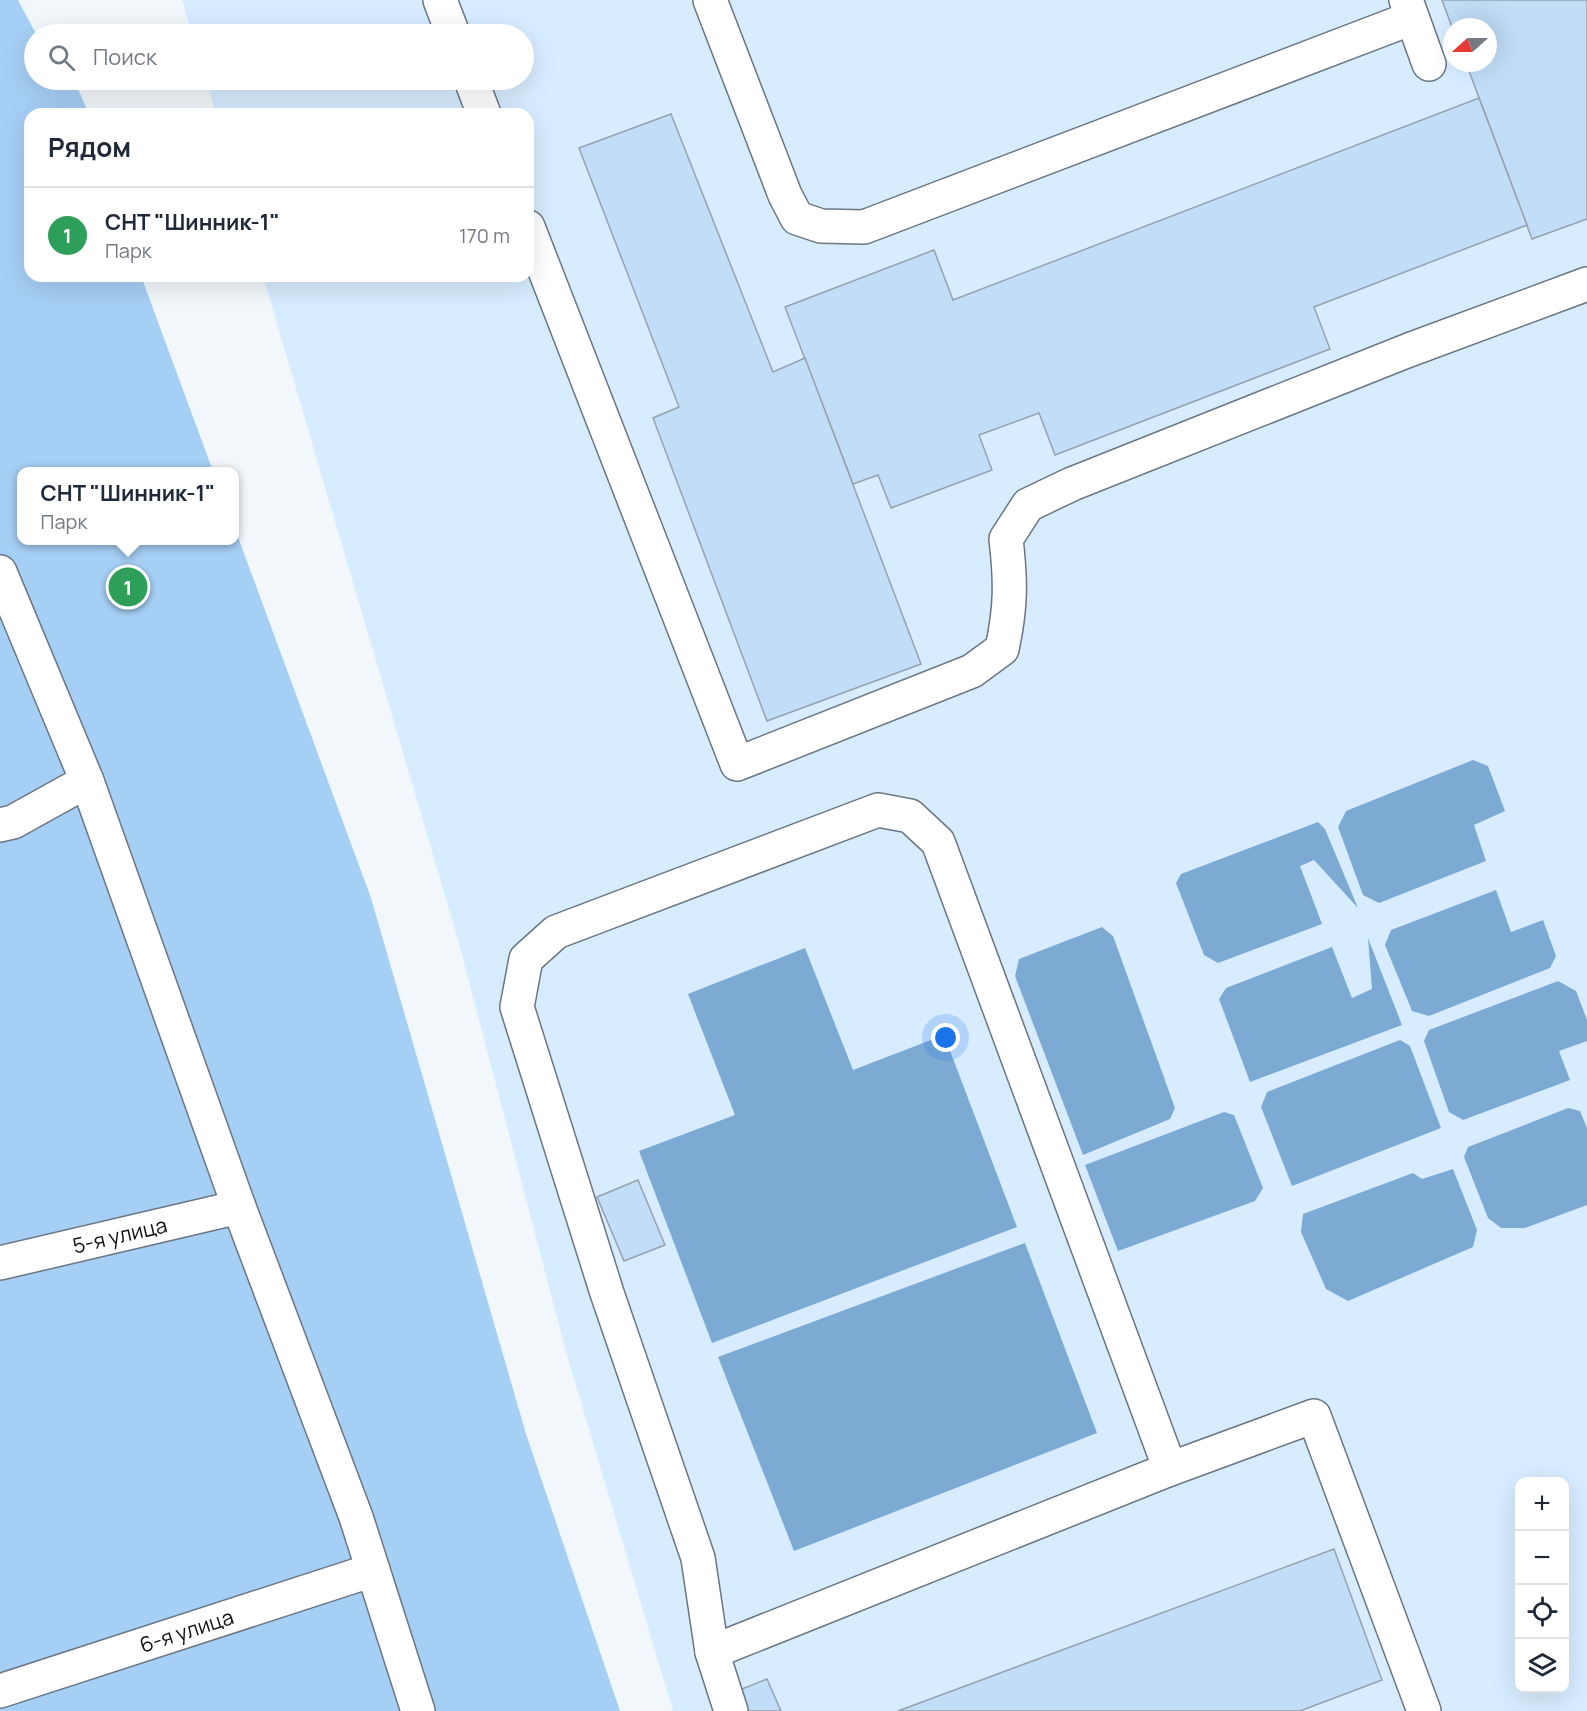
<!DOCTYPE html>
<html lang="ru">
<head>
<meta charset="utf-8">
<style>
	:root { --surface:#fff; --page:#f6f6f7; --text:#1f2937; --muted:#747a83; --line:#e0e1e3; --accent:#b45309 }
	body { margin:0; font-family:Manrope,sans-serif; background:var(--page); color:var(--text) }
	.controls { position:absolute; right:18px; bottom:18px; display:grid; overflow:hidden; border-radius:12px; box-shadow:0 6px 24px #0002 }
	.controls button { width:54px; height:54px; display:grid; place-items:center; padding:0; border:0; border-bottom:2px solid var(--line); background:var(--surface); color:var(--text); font:30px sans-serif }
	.compass { position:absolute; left:1443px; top:18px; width:54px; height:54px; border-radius:50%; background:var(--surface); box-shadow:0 6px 24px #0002; rotate:249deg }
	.you { position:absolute; left:946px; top:1038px; width:21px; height:21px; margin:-15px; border:4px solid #fff; border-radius:50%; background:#1a73e8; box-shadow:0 0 0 9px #1a73e833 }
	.badge { display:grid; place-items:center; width:39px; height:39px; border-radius:50%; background:var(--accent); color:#fff; font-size:20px; font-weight:700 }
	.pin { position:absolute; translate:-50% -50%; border:3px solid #fff; box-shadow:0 2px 6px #0006 }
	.popup { position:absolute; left:17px; top:467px; width:222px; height:78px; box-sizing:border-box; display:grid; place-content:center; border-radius:12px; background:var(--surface); filter:drop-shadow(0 2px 4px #0005); font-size:20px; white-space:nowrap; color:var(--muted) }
	.popup b { font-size:22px; color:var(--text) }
	.popup::after { content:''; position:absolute; left:50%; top:100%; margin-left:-12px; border:12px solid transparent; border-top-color:var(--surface) }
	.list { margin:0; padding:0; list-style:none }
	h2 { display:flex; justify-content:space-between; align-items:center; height:78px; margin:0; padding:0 24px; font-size:26px }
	h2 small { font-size:20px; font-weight:400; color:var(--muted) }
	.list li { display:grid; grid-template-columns:39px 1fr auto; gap:18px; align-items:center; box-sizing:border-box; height:96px; padding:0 24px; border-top:2px solid var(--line) }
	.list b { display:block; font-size:22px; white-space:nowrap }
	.list p { margin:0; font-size:20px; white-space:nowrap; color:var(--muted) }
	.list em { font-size:20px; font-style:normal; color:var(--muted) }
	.icon { flex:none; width:33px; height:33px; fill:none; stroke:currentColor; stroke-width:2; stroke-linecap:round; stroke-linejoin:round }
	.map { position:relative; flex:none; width:1587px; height:1711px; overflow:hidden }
	.search { position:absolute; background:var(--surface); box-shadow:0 6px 24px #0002; left:24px; top:24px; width:510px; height:66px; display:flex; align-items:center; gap:15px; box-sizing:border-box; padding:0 21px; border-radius:33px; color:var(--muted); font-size:22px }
	.panel { position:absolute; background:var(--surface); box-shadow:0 6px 24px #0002; left:24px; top:108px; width:510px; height:174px; border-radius:18px }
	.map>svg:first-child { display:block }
	.built { fill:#d8ecff; fill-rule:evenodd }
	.green { fill:#a6cff5 }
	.water { fill:#7caad3 }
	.building { fill:#c1ddf7; stroke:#95a2ae; stroke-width:1.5 }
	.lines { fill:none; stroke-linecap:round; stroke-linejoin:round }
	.minor-casing { stroke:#6a7682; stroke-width:36 }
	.minor { stroke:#fff; stroke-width:33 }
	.labels { text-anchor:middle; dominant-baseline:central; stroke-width:5; stroke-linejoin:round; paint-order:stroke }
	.street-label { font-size:21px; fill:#0d1216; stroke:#fff }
</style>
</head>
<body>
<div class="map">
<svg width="1587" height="1711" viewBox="0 0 1587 1711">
	<rect width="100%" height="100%" fill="#f2f7fc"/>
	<path class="built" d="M182 0H1587V1711H673L568 1359 458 940 263 276H528V114H216L206 80H524V34H192ZM1452 27H1488V63H1452ZM1520 1482H1564V1688H1520Z"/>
	<polygon class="green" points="0,0 18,0 36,34 34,80 74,80 89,114 30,114 30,276 141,276 213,471 21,472 21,540 234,540 235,529 371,898 526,1434 620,1711 0,1711"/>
	<g class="water">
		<polygon points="1473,760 1488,766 1505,811 1474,825 1486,861 1379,903 1363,895 1338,827 1346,811"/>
		<polygon points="1318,822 1325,829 1358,908 1314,860 1300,866 1322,924 1218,963 1204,955 1176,883 1181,874"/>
		<polygon points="1496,890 1511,932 1543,920 1556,956 1550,968 1429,1016 1412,1011 1385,945 1391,930"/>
		<polygon points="1102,927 1113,936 1175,1108 1170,1119 1083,1155 1015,976 1019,959"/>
		<polygon points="1368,938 1402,1025 1250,1082 1219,999 1226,988 1332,947 1352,998 1372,989"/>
		<polygon points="805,948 853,1070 944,1035 1017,1227 712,1343 639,1151 735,1115 688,994"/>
		<polygon points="1558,981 1576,991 1587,1020 1587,1041 1559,1051 1570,1080 1463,1120 1449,1112 1424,1041 1429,1030"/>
		<polygon points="1400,1040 1410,1046 1441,1128 1292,1186 1261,1107 1267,1092"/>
		<polygon points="1568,1108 1580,1111 1587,1128 1587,1205 1525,1228 1501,1228 1488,1218 1464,1157 1468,1147"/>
		<polygon points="1224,1112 1234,1115 1263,1188 1255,1201 1118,1251 1085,1165"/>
		<polygon points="1453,1169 1477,1230 1473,1247 1348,1301 1326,1289 1301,1232 1303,1214 1413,1173 1422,1179"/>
		<polygon points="1025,1243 1097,1433 794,1551 718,1357"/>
	</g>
	<g class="building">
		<polygon points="1442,0 1587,0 1587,219 1532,239 1466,63 1488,63 1488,27 1452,27"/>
		<polygon points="1479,98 1527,225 1314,307 1330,349 1055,455 1039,413 979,435 992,470 891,508 878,475 853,484 785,307 934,250 953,300"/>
		<polygon points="671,114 773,372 805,358 921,664 767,721 653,418 679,407 579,148"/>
		<polygon points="638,1180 665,1245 624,1261 597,1197"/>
		<polygon points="1334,1549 1382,1680 1300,1711 898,1711"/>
		<polygon points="767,1679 781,1711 745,1711 737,1691"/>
	</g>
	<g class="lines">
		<g class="minor-casing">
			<g id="minor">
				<polyline points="440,0 453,34"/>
				<polyline points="710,0 785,195 797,218 821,226 864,227 1412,18"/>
				<polyline points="1406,0 1429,64"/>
				<polyline points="471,80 484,114"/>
				<path d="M528 227 737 764 972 671 1002 649C1011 607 1011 582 1006 539L1028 505 1072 484 1409 350 1587 284"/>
				<polyline points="0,572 87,781 239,1207 356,1517 418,1711"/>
				<polyline points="0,825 13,822 87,781"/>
				<path id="s1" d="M0 1263 239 1207"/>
				<polyline points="712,1652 1170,1469 1314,1416 1424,1711"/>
				<path id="s2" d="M0 1691 373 1570"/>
				<polyline points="731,1711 712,1652 698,1558 607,1293 517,1007 526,959 556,932 878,810 910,816 938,842 1170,1469"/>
			</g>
		</g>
		<use href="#minor" class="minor"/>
	</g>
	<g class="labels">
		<g class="street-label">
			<text stroke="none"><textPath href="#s1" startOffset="123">5-я улица</textPath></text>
			<text stroke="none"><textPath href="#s2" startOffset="196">6-я улица</textPath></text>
		</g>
	</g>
</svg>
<div class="controls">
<button>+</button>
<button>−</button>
<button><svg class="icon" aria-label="locate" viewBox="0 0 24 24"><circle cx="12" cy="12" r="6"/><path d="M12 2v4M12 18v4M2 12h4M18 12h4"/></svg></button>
<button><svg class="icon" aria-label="layers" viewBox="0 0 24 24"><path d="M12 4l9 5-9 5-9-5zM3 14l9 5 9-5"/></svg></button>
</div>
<svg class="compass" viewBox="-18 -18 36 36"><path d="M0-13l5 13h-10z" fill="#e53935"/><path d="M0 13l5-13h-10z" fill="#747a83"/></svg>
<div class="you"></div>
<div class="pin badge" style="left:128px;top:587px;background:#2e9e5b">1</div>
<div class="popup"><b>СНТ &quot;Шинник-1&quot;</b>Парк</div>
<div class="search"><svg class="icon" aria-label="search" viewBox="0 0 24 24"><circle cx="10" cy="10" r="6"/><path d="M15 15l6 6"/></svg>Поиск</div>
<section class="panel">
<h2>Рядом<small></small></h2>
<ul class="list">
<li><span class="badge" style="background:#2e9e5b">1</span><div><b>СНТ &quot;Шинник-1&quot;</b><p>Парк</p></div><em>170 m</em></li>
</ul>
</section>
</div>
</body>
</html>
